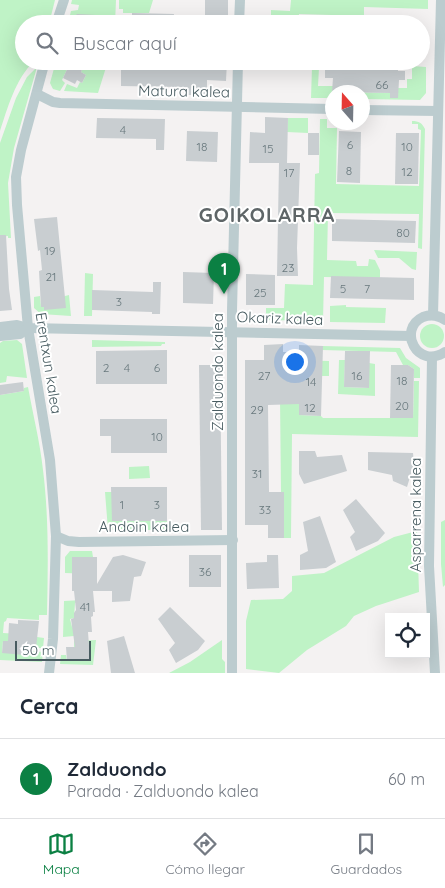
<!DOCTYPE html>
<html lang="es">
<head>
<meta charset="utf-8">
<style>
	:root { --surface:#fff; --page:#f6f6f7; --text:#1f2937; --muted:#747a83; --line:#e0e1e3; --accent:#0b8043 }
	body { margin:0; font-family:Quicksand,sans-serif; background:var(--page); color:var(--text) }
	.controls { position:absolute; right:15px; bottom:15px; display:grid; overflow:hidden; border-radius:0px; box-shadow:0 5px 20px #0002 }
	.controls button { width:45px; height:45px; display:grid; place-items:center; padding:0; border:0; border-bottom:1px solid var(--line); background:var(--surface); color:var(--text); font:25px sans-serif }
	.compass { position:absolute; left:325px; top:85px; width:45px; height:45px; border-radius:50%; background:var(--surface); box-shadow:0 5px 20px #0002; rotate:340deg }
	.scale { position:absolute; left:15px; bottom:12px; width:76px; box-sizing:border-box; padding-left:5px; border:2px solid #485c61; border-top:0; font-size:14px; line-height:18px; white-space:nowrap; color:#485c61; -webkit-text-stroke:4px #fff; paint-order:stroke }
	.you { position:absolute; left:294px; top:361px; width:18px; height:18px; margin:-12px; border:4px solid #fff; border-radius:50%; background:#1a73e8; box-shadow:0 0 0 8px #1a73e833 }
	.badge { display:grid; place-items:center; width:32px; height:32px; border-radius:50%; background:var(--accent); color:#fff; font-size:16px; font-weight:700 }
	.pin { position:absolute; translate:-50% -41px; filter:drop-shadow(0 1px 2px #0008) }
	.pin::after { content:''; position:absolute; top:26px; width:18px; height:15px; background:inherit; clip-path:polygon(0 0,100% 0,50% 100%) }
	.list { margin:0; padding:0; list-style:none }
	h2 { display:flex; justify-content:space-between; align-items:center; height:65px; margin:0; padding:0 20px; font-size:21px }
	h2 small { font-size:16px; font-weight:400; color:var(--muted) }
	.list li { display:grid; grid-template-columns:32px 1fr auto; gap:15px; align-items:center; box-sizing:border-box; height:80px; padding:0 20px; border-top:1px solid var(--line) }
	.list b { display:block; font-size:19px; white-space:nowrap }
	.list p { margin:0; font-size:16px; white-space:nowrap; color:var(--muted) }
	.list em { font-size:16px; font-style:normal; color:var(--muted) }
	.icon { flex:none; width:28px; height:28px; fill:none; stroke:currentColor; stroke-width:2; stroke-linecap:round; stroke-linejoin:round }
	.map { position:relative; flex:none; width:445px; height:673px; overflow:hidden }
	.search { position:absolute; background:var(--surface); box-shadow:0 5px 20px #0002; left:15px; right:15px; top:15px; height:55px; display:flex; align-items:center; gap:12px; box-sizing:border-box; padding:0 18px; border-radius:28px; color:var(--muted); font-size:19px }
	.sheet { height:145px; background:var(--surface) }
	nav { display:flex; justify-content:space-around; align-items:center; box-sizing:border-box; height:70px; border-top:1px solid var(--line); background:var(--surface); font-size:14px; color:var(--muted) }
	nav a { display:grid; justify-items:center; gap:2px }
	nav .on { color:var(--accent) }
	.map>svg:first-child { display:block }
	.green { fill:#bff3c6 }
	.building { fill:#c9ced1 }
	.lines { fill:none; stroke-linecap:round; stroke-linejoin:round }
	.minor { stroke:#bccccf; stroke-width:10 }
	.labels { text-anchor:middle; dominant-baseline:central; stroke-width:4; stroke-linejoin:round; paint-order:stroke }
	.number-label { font-size:12px; fill:#68787d }
	.street-label { font-size:15px; fill:#485c61; stroke:#fff }
	.district-label { font-size:20px; font-weight:bold; letter-spacing:1px; fill:#5e6567; stroke:#fff }
</style>
</head>
<body>
<div class="map">
<svg width="445" height="673" viewBox="0 0 445 673">
	<rect width="100%" height="100%" fill="#f4f2f2"/>
	<g class="green">
		<path d="M0 0H55L49 24H24V61H34C15 80 8 107 0 131Z"/>
		<path d="M72 0H116L115 24 96 23V15C84 15 77 15 68 23L71 11 78 10 79 5 71 4Z"/>
		<polygon points="119,0 153,0 149,13 123,13 123,9 119,9"/>
		<polygon points="291,0 428,0 428,9 364,7 364,16 299,14 298,24 271,24 271,10 290,11"/>
		<polygon points="56,61 71,61 62,80 65,83 60,91 53,89 50,83"/>
		<polygon points="86,61 108,61 98,93 64,91 67,84 77,88 80,82 82,83 86,75 81,72"/>
		<polygon points="412,66 426,67 426,93 420,100 363,99 362,92 341,92 390,93 390,98 398,98 398,88 407,88 407,79 412,79"/>
		<polygon points="37,67 14,148 8,183 11,238 8,238 8,236 0,237 0,143 16,98 27,77"/>
		<polygon points="312,67 319,68 318,86 333,86 332,98 311,98"/>
		<polygon points="288,118 308,118 308,133 287,132"/>
		<path d="M320 119H327V128H337L336 184 419 186 421 130 418 129V124H412V121C419 121 422 123 425 129L422 249 418 248 419 214 328 213 327 260 356 261 357 266H368L369 259 375 260 380 270V278L324 277 323 321 266 320V308H284L285 284 313 285 315 174 319 173Z"/>
		<polygon points="374,250 417,252 416,270 412,269 399,258 378,258"/>
		<polygon points="85,273 93,274 92,316 84,316"/>
		<polygon points="69,295 71,316 41,314 34,308 34,297 40,296 41,307 44,307 44,309 65,296"/>
		<polygon points="346,305 346,307 386,308 385,323 330,322 330,306"/>
		<circle cx="432" cy="336" r="12"/>
		<polygon points="17,340 22,344 27,378 7,376 6,382 0,383 0,343 3,341"/>
		<polygon points="92,340 165,342 165,344 162,344 161,346 92,347"/>
		<polygon points="323,346 400,348 406,358 420,368 420,378 414,378 414,369 408,365 403,365 396,352 322,350"/>
		<polygon points="292,360 329,361 329,376 322,376 322,364 300,364 299,415 321,416 323,418 413,418 414,381 419,381 418,437 292,434 291,538 284,538 284,492 281,492 280,397"/>
		<polygon points="339,360 345,360 344,387 369,388 369,363 375,364 375,396 338,394"/>
		<path d="M28 387C33 415 40 442 43 470 49 518 48 567 47 615H39V620L7 618 6 621 4 622 3 633 37 635V637L44 638 43 648H36V644L3 641 2 653 24 650 43 652 42 662 0 660V395L24 391V388Z"/>
		<polygon points="149,466 150,478 129,479 129,467"/>
		<polygon points="105,492 112,492 112,521 167,521 167,530 108,530"/>
		<polygon points="445,520 445,585 443,587 441,564 441,522"/>
		<polygon points="417,531 419,592 376,606 354,616 346,626 307,650 279,673 246,669 246,621 251,600 283,599 292,591 292,576 324,573 394,537"/>
		<polygon points="70,551 92,551 93,557 86,557 92,574 65,573 65,557"/>
		<polygon points="83,600 75,603 74,618 70,619 72,627 85,635 63,637 64,601"/>
		<polygon points="96,640 93,665 60,664 61,655 66,655 67,661 90,659 89,646 74,647 74,641"/>
		<polygon points="222,640 222,659 225,662 225,673 169,673 190,662"/>
	</g>
	<g class="building">
		<rect x="205" y="0" width="23" height="24"/>
		<polygon points="132,13 174,14 173,24 132,24"/>
		<polygon points="77,14 96,15 96,24 67,24"/>
		<polygon points="71,61 86,61 81,72 86,75 82,83 77,80 75,84 63,78"/>
		<polygon points="181,61 188,61 188,65 204,65 204,61 227,61 226,81 207,80 207,95 188,95 188,88 180,87 121,86 121,65 180,66"/>
		<polygon points="333,68 398,69 398,71 405,71 405,80 399,80 398,98 390,98 390,93 332,92 333,78 325,78 325,70 333,70"/>
		<polygon points="265,117 288,118 287,163 249,163 250,132 265,133"/>
		<polygon points="97,118 165,119 164,150 156,150 156,139 96,138"/>
		<polygon points="187,131 218,132 217,162 186,161"/>
		<polygon points="339,131 361,132 360,183 337,182"/>
		<rect x="308" y="133" width="11" height="22"/>
		<polygon points="396,133 419,133 418,184 395,184"/>
		<polygon points="279,163 300,163 297,248 298,276 277,276"/>
		<polygon points="57,217 66,308 44,310 44,307 41,307 39,271 42,270 40,250 38,251 34,219"/>
		<polygon points="332,219 416,221 415,243 332,241"/>
		<polygon points="0,235 6,235 9,289 12,310 0,311"/>
		<polygon points="183,272 214,273 213,304 183,303"/>
		<polygon points="246,274 275,275 275,305 246,305"/>
		<polygon points="331,276 414,278 414,300 330,298"/>
		<polygon points="153,282 161,282 160,314 152,314 152,312 92,310 92,290 153,292"/>
		<polygon points="283,344 283,352 299,352 299,345 323,346 321,416 299,415 299,404 268,405 269,492 284,492 284,538 268,538 268,525 245,525 245,360 264,360 264,345"/>
		<polygon points="167,350 167,384 96,384 96,351"/>
		<polygon points="345,351 370,351 369,388 344,387"/>
		<polygon points="199,365 220,365 222,530 201,530"/>
		<polygon points="391,365 408,365 414,369 413,418 390,418"/>
		<polygon points="23,382 24,391 0,395 0,385"/>
		<polygon points="100,419 167,419 167,453 111,453 111,436 100,436"/>
		<polygon points="299,451 315,451 317,457 342,455 347,471 304,484 299,474"/>
		<polygon points="368,452 413,453 414,464 407,487 393,481 392,475 368,470"/>
		<polygon points="111,487 167,487 167,521 112,521"/>
		<polygon points="356,499 385,533 378,541 356,551 350,537 355,532 343,510"/>
		<polygon points="320,516 336,562 326,568 300,570 300,555 308,551 303,522"/>
		<polygon points="123,555 146,562 141,576 134,577 130,601 112,602 112,591 93,591 95,612 93,612 93,616 91,617 92,632 88,632 90,659 67,661 66,647 75,647 71,619 74,618 74,613 76,610 74,591 72,591 72,557 97,557 97,584 113,557"/>
		<rect x="189" y="555" width="32" height="32"/>
		<polygon points="267,555 278,555 279,588 247,589 246,563 267,562"/>
		<polygon points="170,607 205,641 198,650 176,663 169,650 175,643 158,619"/>
		<polygon points="18,620 39,621 36,648 25,647 24,655 2,653 3,641 8,641 9,623 18,624"/>
		<polygon points="124,636 135,673 111,673 107,641"/>
	</g>
	<g class="lines">
		<g class="minor">
			<polyline points="56,24 64,0"/>
			<polyline points="239,24 240,0"/>
			<polyline points="45,61 21,150 16,177 17,205 28,328 50,460 56,536 53,639 49,673"/>
			<polyline points="37,94 53,102 60,103 332,109"/>
			<polyline points="362,110 438,111"/>
			<polyline points="433,315 441,0"/>
			<path d="M445 320C438 315 431 314 423 317 397 329 417 370 445 352"/>
			<polyline points="0,327 17,325 28,328 411,336"/>
			<polyline points="0,336 20,334 28,328"/>
			<polyline points="432,357 429,566 435,673"/>
			<polyline points="56,536 68,541 79,542 233,540"/>
			<polyline points="232,673 232,311 238,61"/>
		</g>
	</g>
	<g class="labels">
		<g class="number-label">
			<text x="382" y="84">66</text>
			<text x="123" y="129">4</text>
			<text x="350" y="144">6</text>
			<text x="202" y="146">18</text>
			<text x="407" y="146">10</text>
			<text x="268" y="148">15</text>
			<text x="349" y="170">8</text>
			<text x="407" y="171">12</text>
			<text x="289" y="172">17</text>
			<text x="403" y="232">80</text>
			<text x="50" y="250">19</text>
			<text x="288" y="267">23</text>
			<text x="51" y="276">21</text>
			<text x="343" y="288">5</text>
			<text x="367" y="288">7</text>
			<text x="260" y="292">25</text>
			<text x="119" y="301">3</text>
			<text x="106" y="367">2</text>
			<text x="127" y="367">4</text>
			<text x="157" y="367">6</text>
			<text x="264" y="375">27</text>
			<text x="357" y="375">16</text>
			<text x="402" y="380">18</text>
			<text x="311" y="381">14</text>
			<text x="402" y="405">20</text>
			<text x="310" y="407">12</text>
			<text x="257" y="409">29</text>
			<text x="157" y="436">10</text>
			<text x="257" y="473">31</text>
			<text x="122" y="504">1</text>
			<text x="157" y="504">3</text>
			<text x="265" y="509">33</text>
			<text x="205" y="571">36</text>
			<text x="85" y="606">41</text>
		</g>
		<g class="street-label">
			<text transform="translate(184 91) rotate(1)">Matura kalea</text>
			<text transform="translate(280 318) rotate(2)">Okariz kalea</text>
			<text transform="translate(49 363) rotate(81)">Erentxun kalea</text>
			<text transform="translate(217 372) rotate(-90)">Zalduondo kalea</text>
			<text transform="translate(415 515) rotate(-90)">Asparrena kalea</text>
			<text x="144" y="526">Andoin kalea</text>
		</g>
		<g class="district-label">
			<text x="267" y="214">GOIKOLARRA</text>
		</g>
	</g>
</svg>
<div class="controls">
<button><svg class="icon" aria-label="locate" viewBox="0 0 24 24"><circle cx="12" cy="12" r="6"/><path d="M12 2v4M12 18v4M2 12h4M18 12h4"/></svg></button>
</div>
<svg class="compass" viewBox="-18 -18 36 36"><path d="M0-13l5 13h-10z" fill="#e53935"/><path d="M0 13l5-13h-10z" fill="#747a83"/></svg>
<div class="scale">50 m</div>
<div class="you"></div>
<div class="pin badge" style="left:224px;top:294px">1</div>
<div class="search"><svg class="icon" aria-label="search" viewBox="0 0 24 24"><circle cx="10" cy="10" r="6"/><path d="M15 15l6 6"/></svg>Buscar aquí</div>
</div>
<section class="sheet">
<h2>Cerca<small></small></h2>
<ul class="list">
<li><span class="badge">1</span><div><b>Zalduondo</b><p>Parada · Zalduondo kalea</p></div><em>60 m</em></li>
</ul>
</section>
<nav>
<a class="on"><svg class="icon" aria-label="map" viewBox="0 0 24 24"><path d="M3 6l6-2 6 2 6-2v14l-6 2-6-2-6 2zM9 4v14M15 6v14"/></svg>Mapa</a>
<a><svg class="icon" aria-label="directions" viewBox="0 0 24 24"><path d="M12 3l9 9-9 9-9-9zM9 14v-3h6M13 9l2 2-2 2"/></svg>Cómo llegar</a>
<a><svg class="icon" aria-label="saved" viewBox="0 0 24 24"><path d="M7 4h10v16l-5-4-5 4z"/></svg>Guardados</a>
</nav>
</body>
</html>
